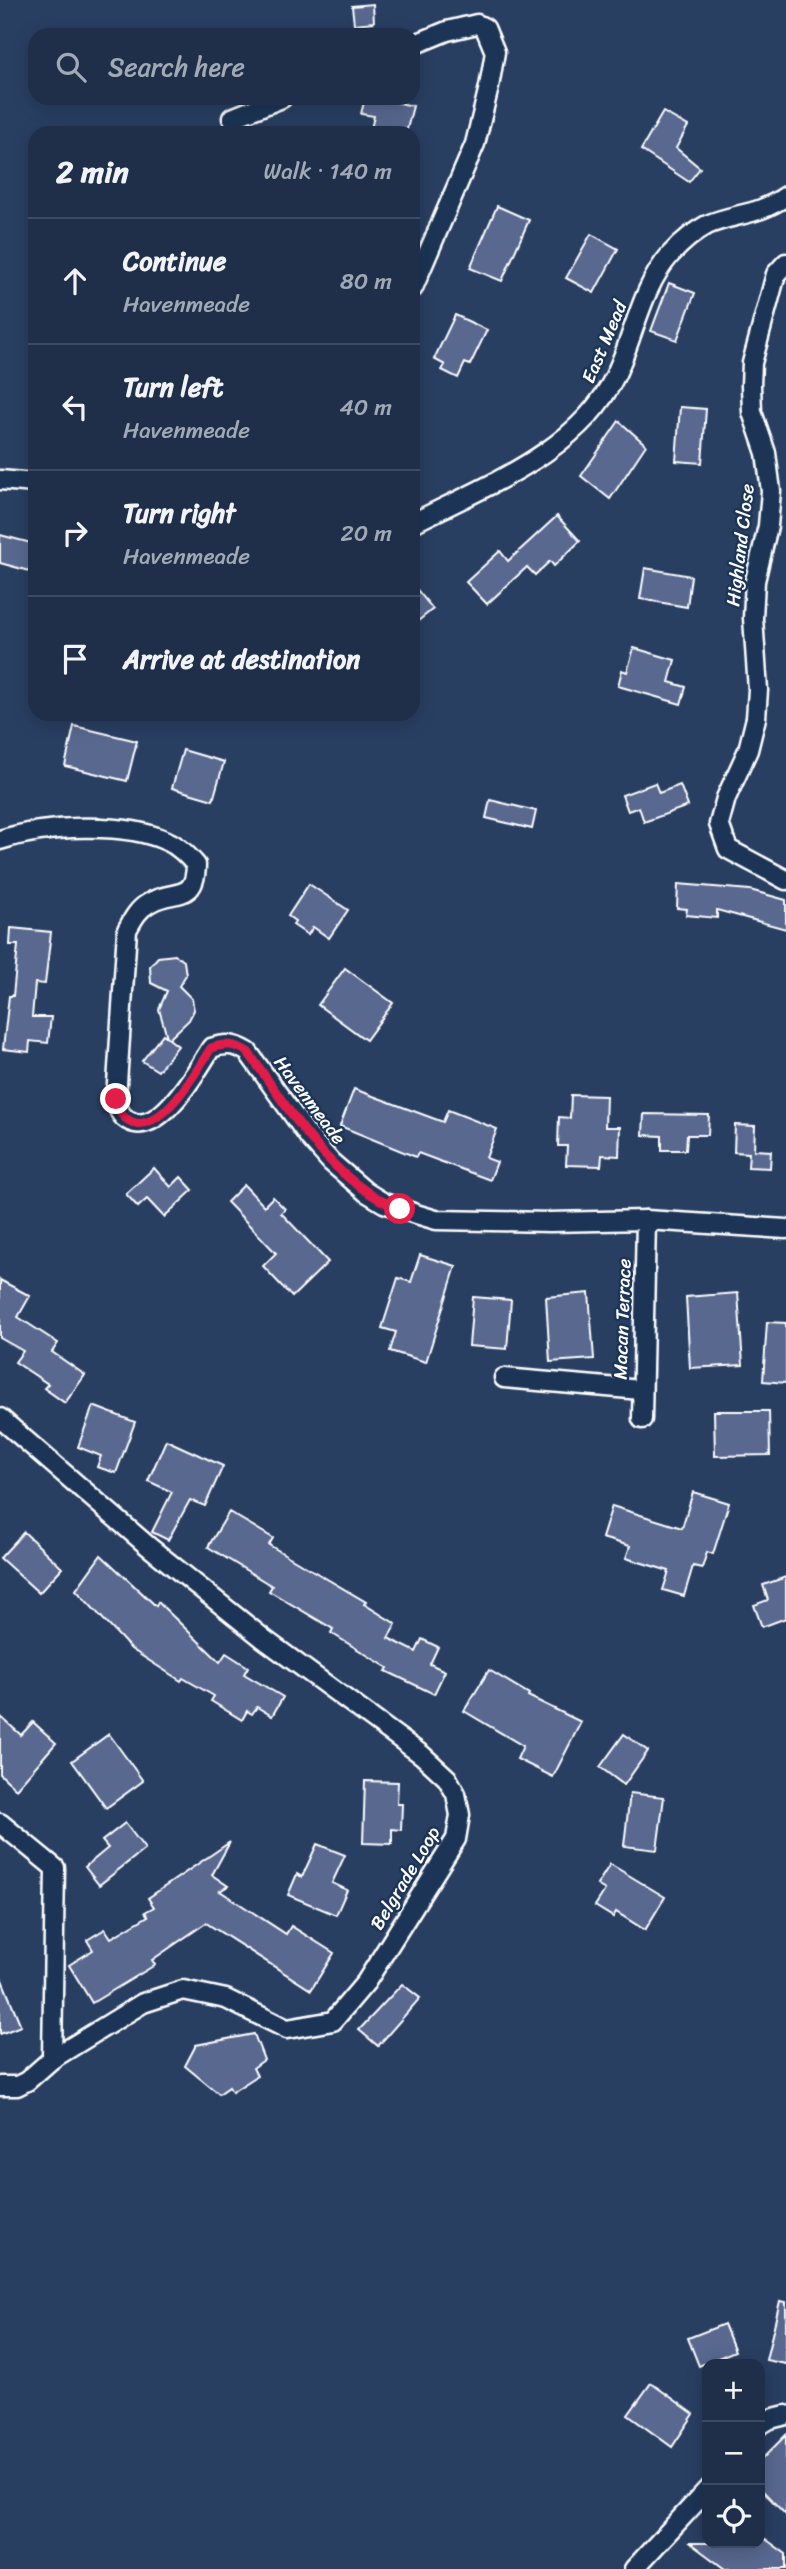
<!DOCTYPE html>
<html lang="en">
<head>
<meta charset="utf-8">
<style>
	:root { --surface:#1f2f4a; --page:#273751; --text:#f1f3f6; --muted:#a1a9b5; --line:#3c4a62 }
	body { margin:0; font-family:Sriracha,sans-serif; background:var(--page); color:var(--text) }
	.controls { position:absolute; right:21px; bottom:21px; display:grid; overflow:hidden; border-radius:14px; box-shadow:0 4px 18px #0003 }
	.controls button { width:63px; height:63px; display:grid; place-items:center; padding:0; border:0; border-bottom:2px solid var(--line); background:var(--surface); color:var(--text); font:35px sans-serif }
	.stop { position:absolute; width:21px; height:21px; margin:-16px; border:5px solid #e11d48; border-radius:50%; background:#fff }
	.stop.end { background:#e11d48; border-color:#fff; box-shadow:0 2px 7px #0008 }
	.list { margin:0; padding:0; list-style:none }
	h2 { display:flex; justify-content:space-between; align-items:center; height:91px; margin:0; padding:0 28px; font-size:30px }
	h2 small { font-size:23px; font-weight:400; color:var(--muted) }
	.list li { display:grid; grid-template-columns:46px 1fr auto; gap:21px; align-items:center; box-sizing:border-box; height:126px; padding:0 28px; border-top:2px solid var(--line) }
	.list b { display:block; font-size:26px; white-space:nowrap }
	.list p { margin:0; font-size:23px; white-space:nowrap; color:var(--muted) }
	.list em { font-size:23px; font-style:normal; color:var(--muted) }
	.icon { flex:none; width:38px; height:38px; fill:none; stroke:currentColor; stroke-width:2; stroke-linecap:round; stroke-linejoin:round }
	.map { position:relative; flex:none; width:786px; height:2569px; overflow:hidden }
	.search { position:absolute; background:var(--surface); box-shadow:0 4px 18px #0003; left:28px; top:28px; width:392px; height:77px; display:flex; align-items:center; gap:18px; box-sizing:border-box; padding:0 24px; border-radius:21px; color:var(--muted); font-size:26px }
	.panel { position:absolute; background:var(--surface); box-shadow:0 4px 18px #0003; left:28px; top:126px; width:392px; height:595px; border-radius:21px }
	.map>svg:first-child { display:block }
	.building { fill:#59678f; stroke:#fff; stroke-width:2 }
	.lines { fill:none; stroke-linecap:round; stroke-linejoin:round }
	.minor-casing { stroke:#fff; stroke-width:23 }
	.minor { stroke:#1d3557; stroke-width:18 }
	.route { stroke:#e11d48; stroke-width:9 }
	.labels { text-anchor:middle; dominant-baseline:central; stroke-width:5; stroke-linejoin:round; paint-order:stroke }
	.street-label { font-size:19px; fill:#fff; stroke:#1d3557 }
</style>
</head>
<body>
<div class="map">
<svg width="786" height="2569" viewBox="0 0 786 2569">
	<rect width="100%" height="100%" fill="#293f62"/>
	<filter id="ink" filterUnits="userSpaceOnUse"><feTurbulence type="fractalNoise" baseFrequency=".0143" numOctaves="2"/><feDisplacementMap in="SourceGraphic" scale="14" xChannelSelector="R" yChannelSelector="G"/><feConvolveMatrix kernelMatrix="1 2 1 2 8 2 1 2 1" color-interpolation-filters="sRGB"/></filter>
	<g filter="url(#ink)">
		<g class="building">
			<polygon points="373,4 374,22 354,24 352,6"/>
			<polygon points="365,98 377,98 413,106 406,133 370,133 374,116 361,114"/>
			<polygon points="663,112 688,126 676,148 700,168 689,182 641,150"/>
			<polygon points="497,206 529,220 502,281 470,268"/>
			<polygon points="591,234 618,249 594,293 566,278"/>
			<polygon points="669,283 695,293 677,340 651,331"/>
			<polygon points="455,315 487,330 470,365 465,363 458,378 442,370 445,365 434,359"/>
			<polygon points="680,407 706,409 702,463 676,461"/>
			<polygon points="619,421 646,445 610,499 581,476"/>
			<polygon points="557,516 580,541 554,566 550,561 535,575 527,567 487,604 466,582 500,551 508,561"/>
			<polygon points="0,535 35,544 29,571 0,563"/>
			<polygon points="645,568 691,576 687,607 640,599"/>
			<polygon points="413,585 433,609 413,625"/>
			<polygon points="634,648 675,660 669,682 686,687 681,704 618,686 622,670 627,672"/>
			<polygon points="74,726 137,741 127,781 65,766"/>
			<polygon points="183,750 224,762 213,800 172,788"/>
			<polygon points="655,783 659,793 680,785 688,806 644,822 639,807 628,811 622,795"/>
			<polygon points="490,800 536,811 532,829 486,818"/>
			<polygon points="309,884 348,910 329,938 313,927 308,935 293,925 295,921 288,916"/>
			<polygon points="678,884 750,890 786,900 786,929 717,910 717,918 686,915 687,909 677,908"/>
			<polygon points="11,928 51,932 45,984 35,983 32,1017 51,1017 48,1043 30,1041 29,1052 3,1049 9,996 13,996 18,945 10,945"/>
			<polygon points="175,955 184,961 186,975 179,986 192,999 194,1010 189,1020 169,1039 178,1046 158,1071 142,1061 163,1034 167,1037 159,1009 167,991 151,983 150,966 158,957"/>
			<polygon points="345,968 393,1003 366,1040 318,1005"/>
			<polygon points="354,1089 443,1122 448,1110 497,1129 486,1158 497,1162 490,1180 418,1153 416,1157 340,1126"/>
			<polygon points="571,1095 606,1096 605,1127 620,1127 619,1156 602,1155 601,1166 566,1165 567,1146 558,1146 559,1117 570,1118"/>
			<polygon points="644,1114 709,1115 708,1135 687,1135 686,1150 662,1150 662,1136 643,1135"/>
			<polygon points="735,1125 755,1126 754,1150 771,1151 770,1168 748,1167 749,1153 734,1152"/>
			<polygon points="154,1168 171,1187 181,1177 193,1190 164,1217 147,1199 138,1207 126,1194"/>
			<polygon points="244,1185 264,1206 273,1197 285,1209 281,1213 328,1262 292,1297 263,1266 276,1253 227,1202"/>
			<polygon points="420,1255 456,1266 426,1362 390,1351 396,1332 382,1328 398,1278 411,1282"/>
			<polygon points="0,1280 30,1296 18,1317 58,1343 52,1352 85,1375 65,1403 44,1388 48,1384 15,1362 23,1351 0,1338"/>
			<polygon points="589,1293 594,1359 550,1362 546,1297"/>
			<polygon points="738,1293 743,1365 690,1368 686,1297"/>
			<polygon points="473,1297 511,1300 507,1349 469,1346"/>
			<polygon points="767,1322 786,1323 786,1383 763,1381"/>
			<polygon points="93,1406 135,1422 116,1473 97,1467 101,1456 78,1447"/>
			<polygon points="714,1411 769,1411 770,1455 715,1456"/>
			<polygon points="166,1440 223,1466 205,1506 190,1500 168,1540 152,1532 172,1492 148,1481"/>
			<polygon points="693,1492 729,1503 713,1554 707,1552 702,1568 693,1566 684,1596 663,1590 669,1571 626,1558 630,1546 602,1538 612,1506 682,1528"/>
			<polygon points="229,1512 273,1538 269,1545 366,1602 364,1604 396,1624 388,1638 416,1652 422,1639 438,1647 430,1664 445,1671 434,1694 386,1671 388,1668 331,1633 333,1629 269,1591 272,1586 208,1547"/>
			<polygon points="24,1532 62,1568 39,1593 0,1558"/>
			<polygon points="101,1555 156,1606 158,1602 220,1662 226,1653 248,1667 244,1674 283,1697 272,1716 257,1707 252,1714 247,1711 242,1720 211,1701 214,1696 183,1678 181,1681 131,1649 76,1590"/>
			<polygon points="786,1577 786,1618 762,1627 754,1605 768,1600 763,1585"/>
			<polygon points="489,1670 529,1694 528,1696 581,1722 553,1777 517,1759 523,1746 464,1711"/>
			<polygon points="0,1716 21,1735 33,1722 56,1743 16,1789 0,1774"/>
			<polygon points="109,1734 143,1781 106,1808 72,1761"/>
			<polygon points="624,1734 648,1751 624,1785 600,1767"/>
			<polygon points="365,1781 398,1782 397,1804 402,1804 401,1830 392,1829 392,1844 363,1843"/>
			<polygon points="630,1793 664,1797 657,1850 624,1846"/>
			<polygon points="125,1823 145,1849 99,1885 85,1867 108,1848 102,1841"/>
			<polygon points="230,1842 212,1875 228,1886 220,1891 286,1934 291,1926 334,1953 311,1990 206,1923 152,1960 155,1965 92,2003 69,1965 93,1950 87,1940 105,1929 111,1938 148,1916 145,1912 154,1907 148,1898"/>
			<polygon points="317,1844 345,1855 332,1883 347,1890 336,1915 288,1895 297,1874 302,1877"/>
			<polygon points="610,1864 665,1897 645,1930 616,1912 613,1917 595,1906 605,1890 597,1885"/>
			<polygon points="0,1975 21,2026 0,2034"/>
			<polygon points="402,1984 420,1998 378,2046 359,2030"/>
			<polygon points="254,2034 264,2060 253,2068 257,2076 232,2092 229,2087 219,2094 185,2066 196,2045"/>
			<polygon points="780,2301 786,2302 786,2364 766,2360"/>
			<polygon points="724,2324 735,2351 699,2366 688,2338"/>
			<polygon points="651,2383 694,2414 672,2447 628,2415"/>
			<polygon points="786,2435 786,2515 760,2488 760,2461"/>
			<polygon points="760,2535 786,2554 786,2569 725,2569 690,2543 760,2543"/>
		</g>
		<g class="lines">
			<g class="minor-casing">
				<g id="minor">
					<polyline points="413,45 447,31 477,24 485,28 495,52 489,87 475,144 413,288"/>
					<polyline points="232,118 282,98"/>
					<polyline points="786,263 776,274 752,363 751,385 752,412 766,453 771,491 768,526 755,581 753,618 758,690 756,718 748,750 726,798 719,824 728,849 786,880"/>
					<polyline points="0,480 35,483"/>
					<path d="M413 523C483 487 580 451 615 376 634 337 641 288 670 255 680 244 694 232 707 225 735 213 758 216 786 196"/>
					<path d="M0 840C44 826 124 821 167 841 179 846 188 856 196 865 195 904 173 888 149 903 138 909 133 919 127 930L116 1099C118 1111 122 1120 135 1123 164 1129 198 1069 211 1048 226 1043 235 1044 248 1052L309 1137 331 1162 366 1192 384 1203 416 1214 436 1220 550 1222 646 1220 786 1229"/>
					<polyline points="504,1378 641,1390"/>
					<polyline points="0,1418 148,1546 264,1639 422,1755 447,1778 456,1794 460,1815 456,1839 366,1982 333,2021 287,2029 226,1999 183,1990 143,2003 52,2059 27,2081 17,2086 0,2086"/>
					<polyline points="642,1419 646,1220"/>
					<polyline points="0,1823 55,1868 52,2059"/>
					<polyline points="760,2425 770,2419 786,2415"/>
					<polyline points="634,2569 707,2490"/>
				</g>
			</g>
			<use href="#minor" class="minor"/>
		</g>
	</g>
	<g class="lines" filter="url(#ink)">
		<path class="route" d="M116 1099C118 1111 122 1119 135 1123 164 1129 198 1069 211 1048 226 1043 235 1044 248 1052 290 1110 330 1182 400 1209"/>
	</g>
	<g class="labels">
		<g class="street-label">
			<text transform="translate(604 342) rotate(-67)">East Mead</text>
			<text transform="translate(740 545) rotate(-83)">Highland Close</text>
			<text transform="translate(310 1100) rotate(53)">Havenmeade</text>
			<text transform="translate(622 1319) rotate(-88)">Macan Terrace</text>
			<text transform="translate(405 1878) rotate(-59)">Belgrade Loop</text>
		</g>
	</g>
</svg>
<div class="controls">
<button>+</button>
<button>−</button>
<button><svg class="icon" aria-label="locate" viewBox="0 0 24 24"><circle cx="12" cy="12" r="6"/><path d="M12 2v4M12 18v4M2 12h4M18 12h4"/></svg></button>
</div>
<div class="stop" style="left:400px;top:1209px"></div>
<div class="stop end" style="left:116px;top:1099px"></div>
<div class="search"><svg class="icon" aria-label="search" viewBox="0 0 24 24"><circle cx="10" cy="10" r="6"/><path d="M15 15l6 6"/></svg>Search here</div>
<section class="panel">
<h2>2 min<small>Walk · 140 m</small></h2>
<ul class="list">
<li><svg class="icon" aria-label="ahead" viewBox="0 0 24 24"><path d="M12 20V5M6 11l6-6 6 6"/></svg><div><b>Continue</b><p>Havenmeade</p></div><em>80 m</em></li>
<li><svg class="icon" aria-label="left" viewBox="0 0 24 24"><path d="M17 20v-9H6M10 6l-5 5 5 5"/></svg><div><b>Turn left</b><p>Havenmeade</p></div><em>40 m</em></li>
<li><svg class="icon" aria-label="right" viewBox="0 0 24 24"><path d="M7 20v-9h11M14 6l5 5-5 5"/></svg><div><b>Turn right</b><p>Havenmeade</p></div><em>20 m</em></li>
<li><svg class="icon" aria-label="arrive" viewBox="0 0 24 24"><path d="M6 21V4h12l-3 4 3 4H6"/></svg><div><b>Arrive at destination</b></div></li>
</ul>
</section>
</div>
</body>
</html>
